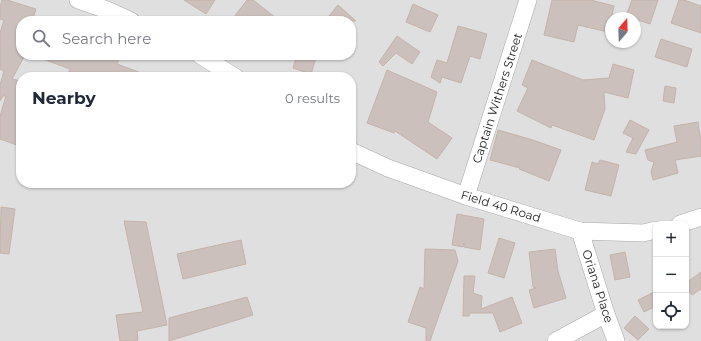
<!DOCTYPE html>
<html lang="en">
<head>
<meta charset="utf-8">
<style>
	:root { --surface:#fff; --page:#f6f6f7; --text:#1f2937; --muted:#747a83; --line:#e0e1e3 }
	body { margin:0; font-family:Montserrat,sans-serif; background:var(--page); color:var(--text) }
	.controls { position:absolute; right:12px; bottom:12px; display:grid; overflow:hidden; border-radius:8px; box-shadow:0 1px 3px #0004 }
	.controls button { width:36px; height:36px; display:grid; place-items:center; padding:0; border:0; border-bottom:1px solid var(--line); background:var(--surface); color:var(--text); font:20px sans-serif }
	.compass { position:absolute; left:605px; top:12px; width:36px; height:36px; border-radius:50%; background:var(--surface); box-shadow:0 1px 3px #0004; rotate:19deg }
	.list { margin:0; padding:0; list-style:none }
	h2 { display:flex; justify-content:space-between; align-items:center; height:52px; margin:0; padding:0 16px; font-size:17px }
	h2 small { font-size:13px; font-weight:400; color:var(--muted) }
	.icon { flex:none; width:22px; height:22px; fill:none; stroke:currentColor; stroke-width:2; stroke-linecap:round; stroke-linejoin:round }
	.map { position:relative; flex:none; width:701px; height:341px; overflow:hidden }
	.search { position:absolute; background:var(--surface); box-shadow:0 1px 3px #0004; left:16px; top:16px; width:340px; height:44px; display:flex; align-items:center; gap:10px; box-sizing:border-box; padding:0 14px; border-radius:16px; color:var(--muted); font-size:15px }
	.panel { position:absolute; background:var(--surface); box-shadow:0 1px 3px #0004; left:16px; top:72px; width:340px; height:116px; border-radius:16px }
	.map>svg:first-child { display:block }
	.residential { fill:#e0dfdf; fill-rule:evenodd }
	.building { fill:#cbc0bb; stroke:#c5b3a9 }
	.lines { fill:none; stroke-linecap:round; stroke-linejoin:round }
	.minor-casing { stroke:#a9a9a9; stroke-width:18 }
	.minor { stroke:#fff; stroke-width:17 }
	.labels { text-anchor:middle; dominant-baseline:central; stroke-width:3; stroke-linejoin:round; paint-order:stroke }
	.street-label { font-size:12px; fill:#222; stroke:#fff }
</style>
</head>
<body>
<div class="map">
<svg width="701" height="341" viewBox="0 0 701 341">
	<rect width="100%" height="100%" fill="#f2eee8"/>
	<path class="residential" d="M0 0H701V341H0ZM611 18H635V42H611ZM21 21H351V55H21ZM21 77H351V183H21ZM656 224H686V326H656Z"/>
	<g class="building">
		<polygon points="2,0 7,0 36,9 32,21 21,21 21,55 25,55 12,79 21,81 21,134 17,145 0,139 0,116 6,96 3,96 0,101 0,85 4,71 0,69 0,33 4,20 0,19 0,7"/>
		<polygon points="184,0 215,0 206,14"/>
		<polygon points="247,0 253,0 280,21 231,21"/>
		<polygon points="552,0 591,0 614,6 608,32 578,25 574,42 544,35"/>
		<polygon points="632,0 658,0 650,24 626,16"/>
		<polygon points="679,0 684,0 701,6 701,33 671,23"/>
		<polygon points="413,4 438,15 430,32 406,22"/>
		<polygon points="338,5 356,21 325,21"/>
		<polygon points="458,26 487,34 480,59 470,56 461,83 442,77 440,83 431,77 437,60 447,63"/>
		<polygon points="397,36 420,52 412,64 396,53 383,66 379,62"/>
		<polygon points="661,39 692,49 687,67 655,57"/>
		<polygon points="35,55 121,55 117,64 149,76 149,77 67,77 70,69 35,56"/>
		<polygon points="297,55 317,55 311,74 293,68"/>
		<polygon points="532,60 583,80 609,78 613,64 634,70 628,98 604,92 605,109 594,140 552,125 551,128 517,111 528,88 522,85"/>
		<polygon points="387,70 437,92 428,122 452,138 437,159 395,131 394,133 367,123"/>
		<polygon points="665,86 676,88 674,103 663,101"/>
		<polygon points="630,120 649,130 636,154 626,152 633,138 623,133"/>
		<polygon points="698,122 701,141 701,156 675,160 678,173 653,180 651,172 654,162 648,160 645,150 677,142 674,126"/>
		<polygon points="498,130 533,140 561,150 549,181 519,169 520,168 490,160"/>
		<polygon points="600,160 619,165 611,196 585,190 592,162 598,164"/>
		<polygon points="1,207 15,209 9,254 0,253"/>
		<polygon points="457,214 484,219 480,250 464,247 464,243 463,247 452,245"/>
		<polygon points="124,221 146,222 167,325 137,331 138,340 133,341 120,341 116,315 143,312"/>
		<polygon points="499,238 515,243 504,278 488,273"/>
		<polygon points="241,240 246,264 183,279 177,254"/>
		<polygon points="425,249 455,250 458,261 430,341 426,341 426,328 408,322 420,287 424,289"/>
		<polygon points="555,249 558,271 566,298 534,308 529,290 536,288 533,287 529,252"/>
		<polygon points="625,252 630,277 615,280 610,255"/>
		<polygon points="701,272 701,289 692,295 686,287 686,283"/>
		<polygon points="464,276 475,276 473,293 482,296 481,309 512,297 522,323 500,332 493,313 470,313 469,316 463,316"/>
		<polygon points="656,291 656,306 644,312 638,300"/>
		<polygon points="247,297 253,315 169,341 169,318"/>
		<polygon points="635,316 649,329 638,340 624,328"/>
	</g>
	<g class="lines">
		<g class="minor-casing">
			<g id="minor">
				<polyline points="78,0 107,10 131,21"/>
				<polyline points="200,55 235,77"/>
				<polyline points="351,151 388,168 466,196 580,231 643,233 656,230"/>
				<polyline points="466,196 528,0"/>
				<polyline points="680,224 701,217"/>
				<polyline points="580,231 606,314 616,341"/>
				<polyline points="556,341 606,314"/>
			</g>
		</g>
		<use href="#minor" class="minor"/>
	</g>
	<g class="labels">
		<g class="street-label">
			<text transform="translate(497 98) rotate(-72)">Captain Withers Street</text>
			<text transform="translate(501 206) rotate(17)">Field 40 Road</text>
			<text transform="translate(598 286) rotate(72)">Oriana Place</text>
		</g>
	</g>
</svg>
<div class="controls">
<button>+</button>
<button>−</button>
<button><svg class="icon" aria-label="locate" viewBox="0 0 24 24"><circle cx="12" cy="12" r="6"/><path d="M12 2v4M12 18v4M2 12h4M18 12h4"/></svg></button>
</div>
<svg class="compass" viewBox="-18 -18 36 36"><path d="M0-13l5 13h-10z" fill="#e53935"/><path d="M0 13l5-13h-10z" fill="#747a83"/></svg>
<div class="search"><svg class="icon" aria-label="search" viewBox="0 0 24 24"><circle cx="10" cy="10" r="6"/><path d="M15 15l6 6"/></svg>Search here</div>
<section class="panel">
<h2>Nearby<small>0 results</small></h2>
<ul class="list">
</ul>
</section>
</div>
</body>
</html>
